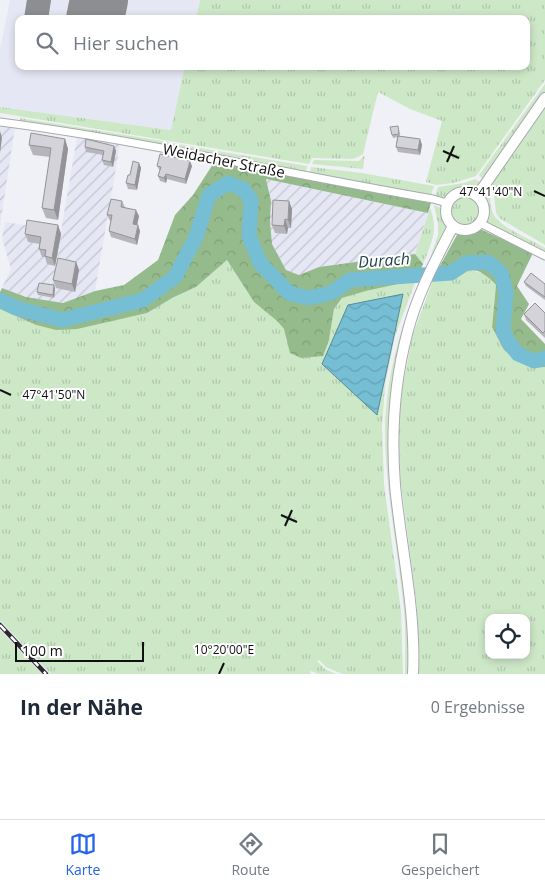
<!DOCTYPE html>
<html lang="de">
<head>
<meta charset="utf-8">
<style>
	:root { --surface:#fff; --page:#f6f6f7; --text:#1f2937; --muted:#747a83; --line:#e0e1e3; --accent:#2563eb }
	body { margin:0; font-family:"Open Sans",sans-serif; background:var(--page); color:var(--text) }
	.controls { position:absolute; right:15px; bottom:15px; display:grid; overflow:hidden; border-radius:10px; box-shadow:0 2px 8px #0003 }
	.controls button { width:45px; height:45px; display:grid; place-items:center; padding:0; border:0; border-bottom:1px solid var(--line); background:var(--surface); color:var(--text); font:25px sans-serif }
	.scale { position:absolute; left:15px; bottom:12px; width:129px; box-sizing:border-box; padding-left:5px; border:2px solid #101012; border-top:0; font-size:14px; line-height:18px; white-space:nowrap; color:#101012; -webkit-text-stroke:4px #fff; paint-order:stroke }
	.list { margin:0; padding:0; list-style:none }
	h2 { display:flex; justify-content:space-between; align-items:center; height:65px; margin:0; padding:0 20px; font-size:21px }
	h2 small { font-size:16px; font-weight:400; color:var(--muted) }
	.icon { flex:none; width:28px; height:28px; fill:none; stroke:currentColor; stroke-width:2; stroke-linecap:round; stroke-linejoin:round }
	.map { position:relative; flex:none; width:545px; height:674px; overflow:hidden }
	.search { position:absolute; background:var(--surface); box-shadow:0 2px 8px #0003; left:15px; right:15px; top:15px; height:55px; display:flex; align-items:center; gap:12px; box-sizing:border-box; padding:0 18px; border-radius:10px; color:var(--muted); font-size:19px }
	.sheet { height:145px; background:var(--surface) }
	nav { display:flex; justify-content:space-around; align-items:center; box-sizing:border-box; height:70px; border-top:1px solid var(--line); background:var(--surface); font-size:14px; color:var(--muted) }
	nav a { display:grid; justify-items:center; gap:2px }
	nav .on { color:var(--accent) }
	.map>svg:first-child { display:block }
	.built { fill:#e6e7f4 }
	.industrial { fill:url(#industrial-furrows) }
	.grass { fill:url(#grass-tufts); fill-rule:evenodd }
	.forest { fill:url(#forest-crowns) }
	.water { fill:url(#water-waves); stroke:#578a9a }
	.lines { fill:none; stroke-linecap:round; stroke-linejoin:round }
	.river { stroke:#76bed4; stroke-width:15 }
	.taxiway { stroke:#8d8e91; stroke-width:24 }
	.runway { stroke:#8d8e91; stroke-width:58 }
	.street-casing { stroke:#a9aaaf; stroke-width:9 }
	.secondary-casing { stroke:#a9aaaf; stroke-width:12 }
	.street { stroke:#fff; stroke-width:7 }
	.secondary { stroke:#fff; stroke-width:10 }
	.rail-casing { stroke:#2a2a2c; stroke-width:4.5 }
	.rail { stroke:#fff; stroke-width:2.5; stroke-dasharray:8; stroke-linecap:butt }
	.wall { fill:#b6b5bb }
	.shaded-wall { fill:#949498 }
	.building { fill:#d4d3d9; stroke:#949498 }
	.ticks { fill:none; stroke:#101012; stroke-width:2 }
	.labels { text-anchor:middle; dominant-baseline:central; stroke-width:4; stroke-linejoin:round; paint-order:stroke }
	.street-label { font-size:15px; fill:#101012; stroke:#fff }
	.water-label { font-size:16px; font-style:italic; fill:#1c3f48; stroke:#fff }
	.ticks-label { font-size:12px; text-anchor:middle; fill:#101012; stroke:#fff; stroke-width:4; stroke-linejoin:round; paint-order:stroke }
</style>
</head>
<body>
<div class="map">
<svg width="545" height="674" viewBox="0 0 545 674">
	<defs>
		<pattern id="industrial-furrows" width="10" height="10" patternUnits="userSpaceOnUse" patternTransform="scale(1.25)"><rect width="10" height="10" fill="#e6e7f4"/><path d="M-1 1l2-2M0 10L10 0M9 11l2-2" fill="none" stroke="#c4c5d0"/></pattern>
		<pattern id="grass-tufts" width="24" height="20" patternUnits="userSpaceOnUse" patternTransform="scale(1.25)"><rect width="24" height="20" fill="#cde8c7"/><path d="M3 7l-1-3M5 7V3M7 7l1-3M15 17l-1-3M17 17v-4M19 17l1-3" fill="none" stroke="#afc6aa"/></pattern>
		<pattern id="forest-crowns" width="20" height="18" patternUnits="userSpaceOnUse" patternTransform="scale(1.25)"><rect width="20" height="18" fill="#95bb8c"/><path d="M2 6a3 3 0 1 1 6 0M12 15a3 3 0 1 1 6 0" fill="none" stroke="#7fa078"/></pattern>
		<pattern id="water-waves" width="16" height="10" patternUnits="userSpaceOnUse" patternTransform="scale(1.25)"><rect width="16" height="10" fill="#76bed4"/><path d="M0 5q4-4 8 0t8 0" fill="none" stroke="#65a2b5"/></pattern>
	</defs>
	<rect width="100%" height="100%" fill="#f0f1f6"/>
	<g class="built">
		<polygon points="10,0 200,0 196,19 19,19 19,66 185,66 172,130 0,107 0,49"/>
		<polygon points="0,620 51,674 42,674 0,630"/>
	</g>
	<g class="industrial">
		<polygon points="0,125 15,127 0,226"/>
		<polygon points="77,137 120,144 95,291 63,303 26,297 2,288 11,269 2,238 5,222 61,231"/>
		<polygon points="266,179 428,213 415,254 319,267 299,275 286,270 272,244 270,221 271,201"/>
	</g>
	<g class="grass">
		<polygon points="200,0 545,0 545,80 476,176 453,183 436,185 426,182 442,121 410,109 378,92 363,154 358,157 352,159 312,158 309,164 0,113 0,107 171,130 185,66 526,66 526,19 196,19"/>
		<polygon points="545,84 545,92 483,179 479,175"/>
		<polygon points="545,106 545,245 499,218 496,213 493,187 490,184"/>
		<polygon points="20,118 169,142 168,146 20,122"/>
		<polygon points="171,143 307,166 306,172 170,147"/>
		<polygon points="365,155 363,169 312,164 314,160 359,161"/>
		<polygon points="311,167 362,173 434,186 431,195 310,173"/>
		<path d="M475 179 480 182 474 190C462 186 453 189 445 199L435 196 438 187 464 183Z"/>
		<path d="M488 188 490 189C490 197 490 206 493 213 499 228 531 239 545 248V252L485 221C489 212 488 204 482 196Z"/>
		<circle cx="465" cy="211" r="15"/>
		<polygon points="434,205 441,208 442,221 447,227 432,256 431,255 438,235 438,224"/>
		<path d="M430 208C439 229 431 245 423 264L415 254Z"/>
		<polygon points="227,260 254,302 277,321 284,329 329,340 334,309 342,298 366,291 416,280 395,336 385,385 382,428 384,484 401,611 403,674 342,674 326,667 319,660 317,661 325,669 336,674 318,674 311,671 310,674 51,674 0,620 0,309 36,325 56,330 172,298 196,287"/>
		<path d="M467 269 485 274 496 285 492 327 504 350 517 361 535 368 545 367V674H418L417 607 401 484 398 432 402 389 413 334 435 275 446 279ZM489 618H526V655H489Z"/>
		<path d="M419 282H420L392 389 408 610 409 674H405C405 653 406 631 404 610 398 549 385 490 385 429 386 378 400 328 419 282Z"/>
		<polygon points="0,630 42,674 0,674"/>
	</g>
	<g class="forest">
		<polygon points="215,161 267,172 431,203 428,213 266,179 271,201 270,221 272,244 286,270 299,275 319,267 415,254 423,264 416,280 366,291 342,298 334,309 329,340 323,356 301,358 290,353 284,329 277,321 254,302 227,260 196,287 172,298 147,313 77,329 56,330 36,325 0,309 0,292 2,288 26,297 63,303 95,291 124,285 158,260 175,215 193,195"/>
		<path d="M480 229 533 253 517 286 529 304 521 319 545 344V367L535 368 517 361 504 350 492 327 496 285C477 265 470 268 446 279L435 275 458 233C466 235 473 233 480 229Z"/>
	</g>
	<polygon class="water" points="403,294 377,415 322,364 348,305"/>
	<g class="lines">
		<polyline class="river" points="0,300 16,308 62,320 143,300 175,277 196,237 209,195 228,183 243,189 251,200 249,236 260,263 289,293 308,298 331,293 350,280 451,273 466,263 488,262 501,273 506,292 503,331 509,343 518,354 534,361 545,358"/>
		<polyline class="taxiway" points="36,19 39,0"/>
		<polyline class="runway" points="95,19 99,0"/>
		<g class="street-casing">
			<g id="street">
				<path d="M0 122C145 141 288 174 433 199L447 203"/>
				<polyline points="480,223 545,256"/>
			</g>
		</g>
		<g class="secondary-casing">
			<g id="secondary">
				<circle cx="465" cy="211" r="19"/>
				<polyline points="477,196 545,98"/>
				<path d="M413 674C416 610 401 548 395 485 391 434 394 384 407 334 416 297 435 261 453 226"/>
			</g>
		</g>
		<use href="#street" class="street"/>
		<use href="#secondary" class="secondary"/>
		<g class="rail-casing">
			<polyline id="rail" points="0,625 46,674"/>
		</g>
		<use href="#rail" class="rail"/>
	</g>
	<g class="wall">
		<polygon points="399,129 400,136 420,139 422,145 420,155 398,152 396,147 397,137 393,138 392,135"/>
		<polygon points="65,139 68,149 58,220 46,218 42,208 50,157 33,155 29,145"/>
		<polygon points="114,146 116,151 113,167 104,165 102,160 103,155 86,152 85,147"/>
		<polygon points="139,163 141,168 137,190 128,189 126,183 130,175"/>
		<polygon points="157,166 192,166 186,184 167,179 166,183 160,181 158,176 160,171"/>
		<polygon points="122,201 125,207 139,216 137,225 140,231 137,245 111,237 109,231 111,221 110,221 107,215"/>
		<polygon points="292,209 291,228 288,228 287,234 275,233 272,225"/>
		<polygon points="58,225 61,234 55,266 47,264 45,257 42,257 39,249 40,244 28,242 25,234"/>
		<polygon points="76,262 79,270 75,292 56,288 53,280"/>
		<polygon points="524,282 545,284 545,300 526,286"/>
		<polygon points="55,288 54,298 38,295 37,292"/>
		<polygon points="545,313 545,338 526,320 524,314"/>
	</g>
	<g class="shaded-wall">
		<polygon points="0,131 2,138 0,153"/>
		<polygon points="65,139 68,149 58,220 54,210"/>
		<polygon points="420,139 422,145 420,155 418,150"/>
		<polygon points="114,146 116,151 113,167 111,162"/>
		<polygon points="190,161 192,166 186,184 185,179"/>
		<polygon points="139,163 141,168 137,190 135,185"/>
		<polygon points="166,174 167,179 166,183 164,178"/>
		<polygon points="289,201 292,209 291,228 288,220"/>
		<polygon points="136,210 139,216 136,230 133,224"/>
		<polygon points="285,219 288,228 287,234 284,226"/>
		<polygon points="58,225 61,234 55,266 52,258"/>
		<polygon points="138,225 140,231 137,245 135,239"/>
		<polygon points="76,262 79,270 75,292 72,284"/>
		<polygon points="54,285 55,288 54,298 53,295"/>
	</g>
	<g class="building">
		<polygon points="398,126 399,134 392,135 390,127"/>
		<polygon points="31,133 65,139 54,210 42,208 51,148 29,145"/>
		<polygon points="398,136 420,139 418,150 396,147"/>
		<polygon points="86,139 114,146 111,162 102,160 104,151 85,147"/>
		<polygon points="160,154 190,161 185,179 166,174 164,178 158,176 161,167 157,166"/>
		<polygon points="133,161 139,163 135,185 126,183 128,175 130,175"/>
		<polygon points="111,199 122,201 121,207 136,210 133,224 138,225 135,239 109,231 112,215 107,215"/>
		<polygon points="273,200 289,201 288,220 285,219 284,226 272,225"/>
		<polygon points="27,220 58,225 52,258 45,256 46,250 39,249 41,237 25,234"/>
		<polygon points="58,258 76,262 72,284 53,280"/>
		<polygon points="531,273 545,284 545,297 524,282"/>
		<polygon points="39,283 54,285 53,295 37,292"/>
		<polygon points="535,303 545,313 545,331 543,333 524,314"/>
	</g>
	<path class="ticks" d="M443 151 459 158M447 162 454 146M534 191 545 196M0 390 11 395M281 515 297 522M285 526 292 510M219 674 224 663"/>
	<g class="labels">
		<g class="street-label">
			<text transform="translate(224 160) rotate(11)">Weidacher Straße</text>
		</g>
		<g class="water-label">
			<text transform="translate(384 260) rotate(-4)">Durach</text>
		</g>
	</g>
	<g class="ticks-label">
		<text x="491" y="196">47°41'40"N</text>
		<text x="54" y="399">47°41'50"N</text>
		<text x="224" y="654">10°20'00"E</text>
	</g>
</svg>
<div class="controls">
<button><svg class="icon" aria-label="locate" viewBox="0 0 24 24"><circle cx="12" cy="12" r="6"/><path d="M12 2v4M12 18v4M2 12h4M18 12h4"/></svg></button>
</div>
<div class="scale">100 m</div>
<div class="search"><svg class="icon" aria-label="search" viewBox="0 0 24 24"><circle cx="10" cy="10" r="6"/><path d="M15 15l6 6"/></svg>Hier suchen</div>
</div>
<section class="sheet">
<h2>In der Nähe<small>0 Ergebnisse</small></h2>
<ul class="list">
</ul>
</section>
<nav>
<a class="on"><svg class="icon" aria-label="map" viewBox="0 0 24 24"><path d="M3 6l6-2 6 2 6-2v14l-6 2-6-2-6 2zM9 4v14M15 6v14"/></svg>Karte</a>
<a><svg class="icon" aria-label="directions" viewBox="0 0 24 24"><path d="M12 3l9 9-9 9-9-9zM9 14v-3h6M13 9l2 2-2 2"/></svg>Route</a>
<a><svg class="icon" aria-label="saved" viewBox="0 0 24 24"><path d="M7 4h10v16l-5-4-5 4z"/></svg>Gespeichert</a>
</nav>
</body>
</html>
